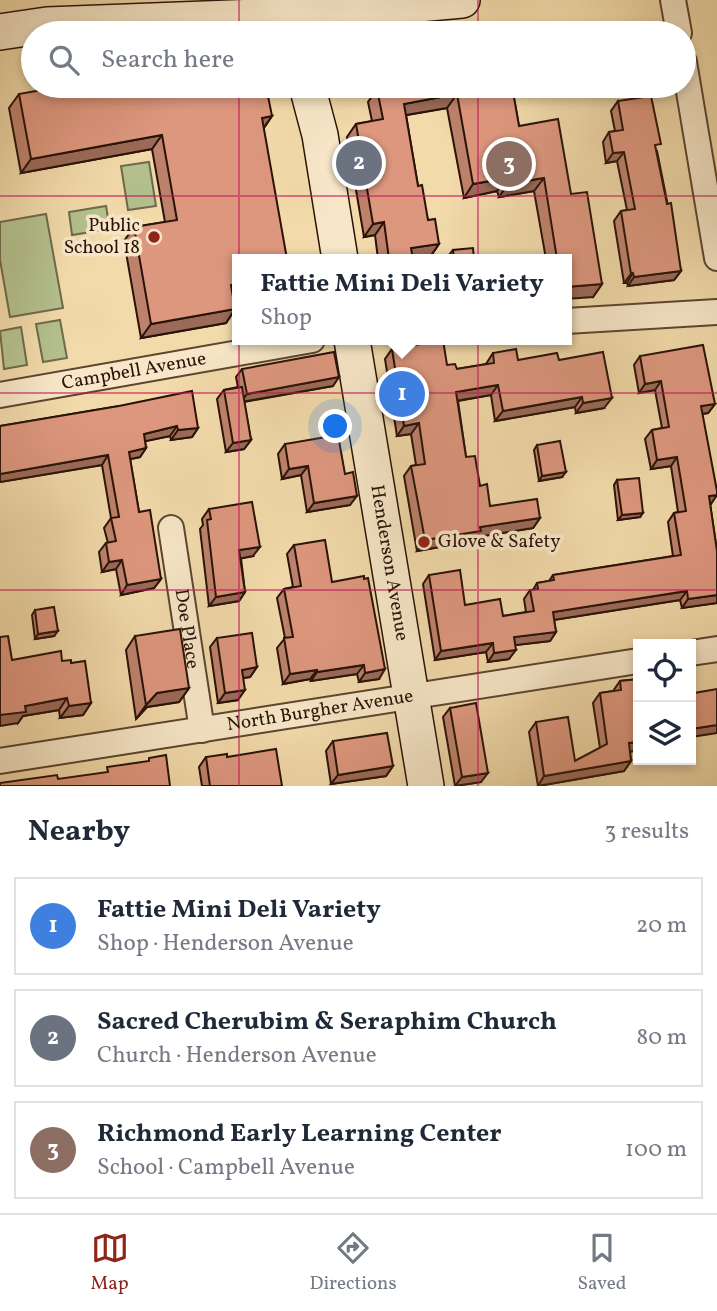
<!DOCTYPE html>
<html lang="en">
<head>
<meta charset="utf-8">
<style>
	:root { --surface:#fff; --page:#f6f6f7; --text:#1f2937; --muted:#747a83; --line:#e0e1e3; --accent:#8f2418 }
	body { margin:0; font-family:Vollkorn,serif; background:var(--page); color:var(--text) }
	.controls { position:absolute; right:21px; bottom:21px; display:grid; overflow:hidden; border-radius:0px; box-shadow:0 4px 10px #0003 }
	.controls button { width:63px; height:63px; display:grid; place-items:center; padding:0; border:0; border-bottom:2px solid var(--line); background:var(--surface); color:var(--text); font:35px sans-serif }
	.you { position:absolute; left:336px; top:427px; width:24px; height:24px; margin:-18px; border:5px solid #fff; border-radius:50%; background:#1a73e8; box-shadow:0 0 0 10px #1a73e833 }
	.badge { display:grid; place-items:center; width:46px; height:46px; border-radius:50%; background:var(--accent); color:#fff; font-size:23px; font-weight:700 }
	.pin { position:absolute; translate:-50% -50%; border:4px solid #fff; box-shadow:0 2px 7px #0006 }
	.popup { position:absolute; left:232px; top:254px; width:340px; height:91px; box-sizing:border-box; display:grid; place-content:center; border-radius:0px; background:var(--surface); filter:drop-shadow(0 2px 5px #0005); font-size:23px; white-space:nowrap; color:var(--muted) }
	.popup b { font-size:26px; color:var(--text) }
	.popup::after { content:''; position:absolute; left:50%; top:100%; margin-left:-14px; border:14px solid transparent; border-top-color:var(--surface) }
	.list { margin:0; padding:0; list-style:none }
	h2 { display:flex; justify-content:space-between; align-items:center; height:91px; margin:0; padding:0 28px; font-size:30px }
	h2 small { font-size:23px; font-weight:400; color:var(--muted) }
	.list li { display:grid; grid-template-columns:46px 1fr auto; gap:21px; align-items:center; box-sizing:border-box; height:98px; margin:0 14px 14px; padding:0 14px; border:2px solid var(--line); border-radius:0px }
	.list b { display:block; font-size:26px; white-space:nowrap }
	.list p { margin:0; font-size:23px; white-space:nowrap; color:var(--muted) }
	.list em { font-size:23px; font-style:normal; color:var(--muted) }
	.icon { flex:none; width:38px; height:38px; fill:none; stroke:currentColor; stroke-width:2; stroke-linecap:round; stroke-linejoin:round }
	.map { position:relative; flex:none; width:717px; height:786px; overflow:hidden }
	.search { position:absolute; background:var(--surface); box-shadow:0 4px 10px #0003; left:21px; right:21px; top:21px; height:77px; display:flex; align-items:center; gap:18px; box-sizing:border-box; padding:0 24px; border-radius:38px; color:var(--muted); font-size:26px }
	.sheet { height:427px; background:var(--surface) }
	nav { display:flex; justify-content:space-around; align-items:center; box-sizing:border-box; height:98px; border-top:2px solid var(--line); background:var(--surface); font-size:19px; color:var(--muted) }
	nav a { display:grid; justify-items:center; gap:4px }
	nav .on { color:var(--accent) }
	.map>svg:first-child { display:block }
	.green { fill:#b4c18e; stroke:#6f6a4b; stroke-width:2 }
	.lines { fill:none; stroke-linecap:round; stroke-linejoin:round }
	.street-casing { stroke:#5c4430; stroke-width:28 }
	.secondary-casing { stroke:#2a1208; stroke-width:38 }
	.street { stroke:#f7e7c8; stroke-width:24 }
	.secondary { stroke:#f7e7c8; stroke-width:35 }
	.wall { fill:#be826c; stroke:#2a1208; stroke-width:2 }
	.shaded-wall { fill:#9b6a58; stroke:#2a1208; stroke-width:2 }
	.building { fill:#dd977e; stroke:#2a1208; stroke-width:2 }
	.grid { fill:none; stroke:#c2185b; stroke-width:2; stroke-opacity:0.55 }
	.poi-dot { fill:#8f2418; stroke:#f7e7c8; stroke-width:2.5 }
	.labels { text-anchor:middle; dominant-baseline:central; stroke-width:7; stroke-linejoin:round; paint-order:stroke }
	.poi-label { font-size:19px; fill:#2a1208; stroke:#f7e7c8; text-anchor:end }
	.street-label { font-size:19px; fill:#2a1208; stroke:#f7e7c8 }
</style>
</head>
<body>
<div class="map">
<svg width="717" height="786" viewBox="0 0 717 786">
	<rect width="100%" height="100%" fill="#f2daaa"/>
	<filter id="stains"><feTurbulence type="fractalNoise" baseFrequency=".00286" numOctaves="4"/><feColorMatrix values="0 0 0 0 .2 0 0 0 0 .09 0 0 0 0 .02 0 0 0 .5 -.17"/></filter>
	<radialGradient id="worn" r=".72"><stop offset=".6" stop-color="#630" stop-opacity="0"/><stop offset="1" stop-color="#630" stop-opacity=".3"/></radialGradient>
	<g class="green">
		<polygon points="149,162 156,206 128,210 121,166"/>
		<polygon points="106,206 110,229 72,235 69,212"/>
		<polygon points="46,214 63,308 10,317 0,260 0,222"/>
		<polygon points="60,320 67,358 43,362 36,324"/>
		<polygon points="21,327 27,365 4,369 0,331"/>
	</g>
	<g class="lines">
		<g class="street-casing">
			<g id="street">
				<polyline points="673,0 679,33"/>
				<polyline points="684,62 717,258"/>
				<polyline points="566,321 717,312"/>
				<path id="s1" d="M0 395 312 340"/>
				<path id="s2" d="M171 528 202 730"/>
				<polyline points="691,653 717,649"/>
				<path id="s3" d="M0 761 638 661"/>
			</g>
		</g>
		<g class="secondary-casing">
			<g id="secondary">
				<polyline points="0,32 47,25 284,16 462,0"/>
				<polyline points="307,86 320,135 340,259"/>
				<path id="s4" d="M352 340 426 786"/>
			</g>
		</g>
		<use href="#street" class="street"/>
		<use href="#secondary" class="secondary"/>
	</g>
	<g class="wall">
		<polygon points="394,86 545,86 513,93 519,126 571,194 602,284 593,297 566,259 546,259 534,191 499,197 497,191 464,198 447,108 406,115 418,186 428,220 439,244 430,257 416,259 378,259 375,235 364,237 347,137 356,124 372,121 368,102 377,89"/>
		<polygon points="19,94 272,116 264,128 237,296 233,297 235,309 226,323 141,338 124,241 134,227 165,222 152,149 21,173 9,108"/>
		<polygon points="618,101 657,151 681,271 674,280 628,286 627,283 624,283 614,221 621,211 627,210 617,161 606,163 603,142 609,132 615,131 611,111"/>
		<polygon points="453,250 474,259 446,259"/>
		<polygon points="392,349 447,365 457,369 486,364 493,353 518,360 559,360 604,408 576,413 575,407 495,421 491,395 458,401 466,457 490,506 540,518 533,528 477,537 473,541 417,551 404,476 411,466 416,465 411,434 397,436 385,359"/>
		<polygon points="640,356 715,404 708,413 702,414 711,504 710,504 717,551 717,603 682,608 680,600 554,620 556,632 550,641 515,645 509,659 488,662 486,652 435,660 423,584 429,575 465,605 503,616 526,612 524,599 530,590 533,590 537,583 549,581 553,575 673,556 668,522 674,513 678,512 671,466 651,469 645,439 652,430 662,428 655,390 639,393 634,365"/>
		<polygon points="242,369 333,386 244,402 251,440 244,449 226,452 217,399 224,390 238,387 236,377"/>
		<polygon points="119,406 198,428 192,437 171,440 170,436 145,441 146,448 140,457 130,459 139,512 161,579 154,588 121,595 116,569 102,572 99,552 106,543 108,543 104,528 111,518 102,465 0,482 0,426"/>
		<polygon points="285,444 345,474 350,505 307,512 301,475 282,479 278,454"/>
		<polygon points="537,445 562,477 539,481 534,450"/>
		<polygon points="617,480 640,517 618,520 614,485"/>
		<polygon points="209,509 253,556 241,558 245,592 239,601 209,606 200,529 203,525 202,519"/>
		<polygon points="294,545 332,582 379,679 359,682 357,674 311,681 310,679 283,684 277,648 285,638 277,598 284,589 293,587 287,554"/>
		<polygon points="35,610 54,636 35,639 32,615"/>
		<polygon points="135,636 189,688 179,702 147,707 136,719 126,650"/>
		<polygon points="217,638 257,667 250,677 243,678 238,700 218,703 210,647"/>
		<polygon points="12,660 62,661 71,663 91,703 83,715 60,718 59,710 23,716 18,723"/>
		<polygon points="638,679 638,750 630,752 631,761 624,771 538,786 529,732 536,722 575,761 600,748 593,703 600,693 613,691 620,681"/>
		<polygon points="450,708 481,782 455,786 443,717"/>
		<polygon points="333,741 393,766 386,776 331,784 326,751"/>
		<polygon points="206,757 227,757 282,786 202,786 199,767"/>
	</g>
	<g class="shaded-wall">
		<polygon points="508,86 545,86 502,95"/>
		<polygon points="457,94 447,108 395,117 404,104"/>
		<polygon points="272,116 262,130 262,118"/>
		<polygon points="162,135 152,149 21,173 31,159"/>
		<polygon points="624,152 617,161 606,163 613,153"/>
		<polygon points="507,178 497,191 464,198 473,184"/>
		<polygon points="544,178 534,191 499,197 508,184"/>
		<polygon points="384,222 375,235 364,237 373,224"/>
		<polygon points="439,244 430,257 416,259 403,259 411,248"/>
		<polygon points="681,271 674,280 628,286 634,277"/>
		<polygon points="633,273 627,283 624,283 631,274"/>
		<polygon points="237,284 237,296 221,299 231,285"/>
		<polygon points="602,284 593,297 566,299 566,287"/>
		<polygon points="235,309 226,323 141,338 151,324"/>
		<polygon points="339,377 333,386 241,402 247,394"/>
		<polygon points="661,381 655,390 639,393 645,384"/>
		<polygon points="498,385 491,395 449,402 456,392"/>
		<polygon points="582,397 575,407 495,421 503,411"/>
		<polygon points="612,398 604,408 576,413 583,403"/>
		<polygon points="715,404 708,413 694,415 701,406"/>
		<polygon points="419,423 411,434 397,436 404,426"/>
		<polygon points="177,426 170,436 137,443 144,434"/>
		<polygon points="198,428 192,437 171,440 178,430"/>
		<polygon points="251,440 244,449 226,452 233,443"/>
		<polygon points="146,448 140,457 122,461 129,452"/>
		<polygon points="108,455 102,465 0,482 0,474"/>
		<polygon points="677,457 671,466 651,469 657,460"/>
		<polygon points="308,466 301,475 282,479 289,469"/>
		<polygon points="566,472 562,477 539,481 542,476"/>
		<polygon points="717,495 711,504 702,505 709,496"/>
		<polygon points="357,496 350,505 307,512 314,503"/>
		<polygon points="643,513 640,517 618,520 622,515"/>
		<polygon points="540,518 533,528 477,537 473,541 417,551 425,540 480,527"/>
		<polygon points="260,547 253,556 233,560 239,550"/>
		<polygon points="122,560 116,569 102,572 109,562"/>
		<polygon points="161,579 154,588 121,595 127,585"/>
		<polygon points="687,591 680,600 547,621 553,612"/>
		<polygon points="245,592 239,601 209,606 216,597"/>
		<polygon points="717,595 717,603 682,608 688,599"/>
		<polygon points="58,631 54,636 35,639 38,634"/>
		<polygon points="556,632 550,641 507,646 514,637"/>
		<polygon points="493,643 486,652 435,660 441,651"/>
		<polygon points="516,650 509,659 488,662 494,653"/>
		<polygon points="364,665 357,674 311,681 317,672"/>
		<polygon points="257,667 250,677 235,679 242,670"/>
		<polygon points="385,669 379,679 359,682 365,673"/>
		<polygon points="317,670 310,679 283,684 290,674"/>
		<polygon points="189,688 179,702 147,707 136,719 146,705 157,693"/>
		<polygon points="245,690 238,700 218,703 225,693"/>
		<polygon points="67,698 59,710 23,716 18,723 0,726 0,715 25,706"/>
		<polygon points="91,703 83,715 60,718 69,706"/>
		<polygon points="717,725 717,733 691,737 691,729"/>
		<polygon points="638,742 638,750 622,753 629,743"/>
		<polygon points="631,761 624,771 538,786 544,776"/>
		<polygon points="393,766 386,776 331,784 338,775"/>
		<polygon points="488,773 481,782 455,786 462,777"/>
	</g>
	<g class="building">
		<polygon points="643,24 644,33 577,33"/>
		<polygon points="64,86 266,86 272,116 262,118 287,259 237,259 237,284 231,285 235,309 151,324 134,227 177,220 162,135 31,159 19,94"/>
		<polygon points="394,86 512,86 519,126 558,119 571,194 587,192 602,284 566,287 566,259 557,259 544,178 508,184 507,178 473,184 457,94 404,104 418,186 422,185 428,220 435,219 439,244 411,248 413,259 387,259 389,259 384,222 373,224 356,124 383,119 377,89"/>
		<polygon points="651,96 661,144 655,145 667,204 671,203 681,271 634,277 633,273 631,274 621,211 635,209 624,152 613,153 609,132 623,130 618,101"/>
		<polygon points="473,248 474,259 454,259 453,250"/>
		<polygon points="443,340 447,365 455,364 457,369 494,363 493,353 516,349 518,360 557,353 559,360 603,352 612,398 583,403 582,397 503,411 498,385 456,392 466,457 475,456 480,486 487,484 490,506 537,499 540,518 480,527 481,531 425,540 411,466 425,464 419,423 404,426 392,349"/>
		<polygon points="703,345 715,404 701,406 717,491 717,495 709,496 717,551 717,595 688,599 687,591 553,612 556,632 514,637 516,650 494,653 493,643 441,651 429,575 460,570 465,605 500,599 503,616 534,611 530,590 538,589 537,583 554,580 553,575 681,555 674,513 686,511 677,457 657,460 652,430 669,427 661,381 645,384 640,356"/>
		<polygon points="334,352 339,377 247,394 242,369"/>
		<polygon points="242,387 251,440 233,443 224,390"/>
		<polygon points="192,391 198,428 178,430 177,426 144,434 146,448 129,452 139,512 150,510 161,579 127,585 122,560 109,562 106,543 116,541 111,518 119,517 108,455 0,474 0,426 119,406"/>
		<polygon points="338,435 345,474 353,472 357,496 314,503 308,466 289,469 285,444"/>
		<polygon points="560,441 566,472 542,476 537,445"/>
		<polygon points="639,478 643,513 622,515 617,480"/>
		<polygon points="252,502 260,547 239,550 245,592 216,597 207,520 211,519 209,509"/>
		<polygon points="325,540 332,582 364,576 364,579 368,578 385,669 365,673 364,665 317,672 317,670 290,674 284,638 293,637 284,589 301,586 294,545"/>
		<polygon points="54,607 58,631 38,634 35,610"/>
		<polygon points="180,629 189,688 157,693 146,705 135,636"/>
		<polygon points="252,633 257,667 242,670 245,690 225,693 217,638"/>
		<polygon points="8,636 12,660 61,651 62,661 71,660 71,663 85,661 91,703 69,706 67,698 25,706 26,712 0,715 0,637"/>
		<polygon points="638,679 638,742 629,743 631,761 544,776 536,722 568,717 575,761 607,744 600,693 621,690 620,681"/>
		<polygon points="693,682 694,693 717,689 717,725 691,729 691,683"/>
		<polygon points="476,703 488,773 462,777 450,708"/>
		<polygon points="387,733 393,766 338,775 333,741"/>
		<polygon points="276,749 282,786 210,786 206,757 227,754 227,757"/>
		<polygon points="166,755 170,786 0,786 0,783 57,775 58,779 108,772 107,767 149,761 149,758"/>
	</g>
	<path class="grid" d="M239 0V33M478 0V33M239 86V786M478 86V786M0 196H717M0 393H717M0 590H717"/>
	<g class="poi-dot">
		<circle cx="154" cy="237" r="7"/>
		<circle cx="424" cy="542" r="7"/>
	</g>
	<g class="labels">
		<g class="poi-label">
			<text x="140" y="226">Public<tspan x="140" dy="22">School 18</tspan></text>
			<text x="438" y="542" text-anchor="start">Glove &amp; Safety</text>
		</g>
		<g class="street-label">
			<text stroke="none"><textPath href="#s1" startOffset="136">Campbell Avenue</textPath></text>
			<text stroke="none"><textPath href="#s4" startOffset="226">Henderson Avenue</textPath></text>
			<text stroke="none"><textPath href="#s2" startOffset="102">Doe Place</textPath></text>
			<text stroke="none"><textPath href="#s3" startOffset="324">North Burgher Avenue</textPath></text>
		</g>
	</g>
	<rect width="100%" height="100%" filter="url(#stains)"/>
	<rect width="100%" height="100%" fill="url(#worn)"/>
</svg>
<div class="controls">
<button><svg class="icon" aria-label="locate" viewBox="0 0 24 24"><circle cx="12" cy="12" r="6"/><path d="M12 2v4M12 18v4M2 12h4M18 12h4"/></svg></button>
<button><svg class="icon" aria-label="layers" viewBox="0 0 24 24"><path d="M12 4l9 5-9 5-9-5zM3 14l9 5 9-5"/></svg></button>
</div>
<div class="you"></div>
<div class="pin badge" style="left:402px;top:394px;background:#3f7fe0">1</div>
<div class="popup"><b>Fattie Mini Deli Variety</b>Shop</div>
<div class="pin badge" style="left:359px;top:163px;background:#6b7280">2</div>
<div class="pin badge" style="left:509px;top:164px;background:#8d6e63">3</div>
<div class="search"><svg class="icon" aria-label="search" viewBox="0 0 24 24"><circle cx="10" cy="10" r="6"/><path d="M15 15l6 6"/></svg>Search here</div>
</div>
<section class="sheet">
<h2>Nearby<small>3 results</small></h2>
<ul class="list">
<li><span class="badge" style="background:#3f7fe0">1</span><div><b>Fattie Mini Deli Variety</b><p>Shop · Henderson Avenue</p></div><em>20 m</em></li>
<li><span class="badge" style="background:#6b7280">2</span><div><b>Sacred Cherubim &amp; Seraphim Church</b><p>Church · Henderson Avenue</p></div><em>80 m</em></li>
<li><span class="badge" style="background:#8d6e63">3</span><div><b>Richmond Early Learning Center</b><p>School · Campbell Avenue</p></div><em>100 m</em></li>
</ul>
</section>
<nav>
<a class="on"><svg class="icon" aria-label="map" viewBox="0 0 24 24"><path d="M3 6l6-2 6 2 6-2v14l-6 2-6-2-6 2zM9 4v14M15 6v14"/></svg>Map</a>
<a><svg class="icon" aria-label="directions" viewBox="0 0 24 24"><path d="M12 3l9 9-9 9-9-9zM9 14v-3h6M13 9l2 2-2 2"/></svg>Directions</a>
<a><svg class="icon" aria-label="saved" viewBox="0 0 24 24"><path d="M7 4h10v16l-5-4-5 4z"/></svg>Saved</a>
</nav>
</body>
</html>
